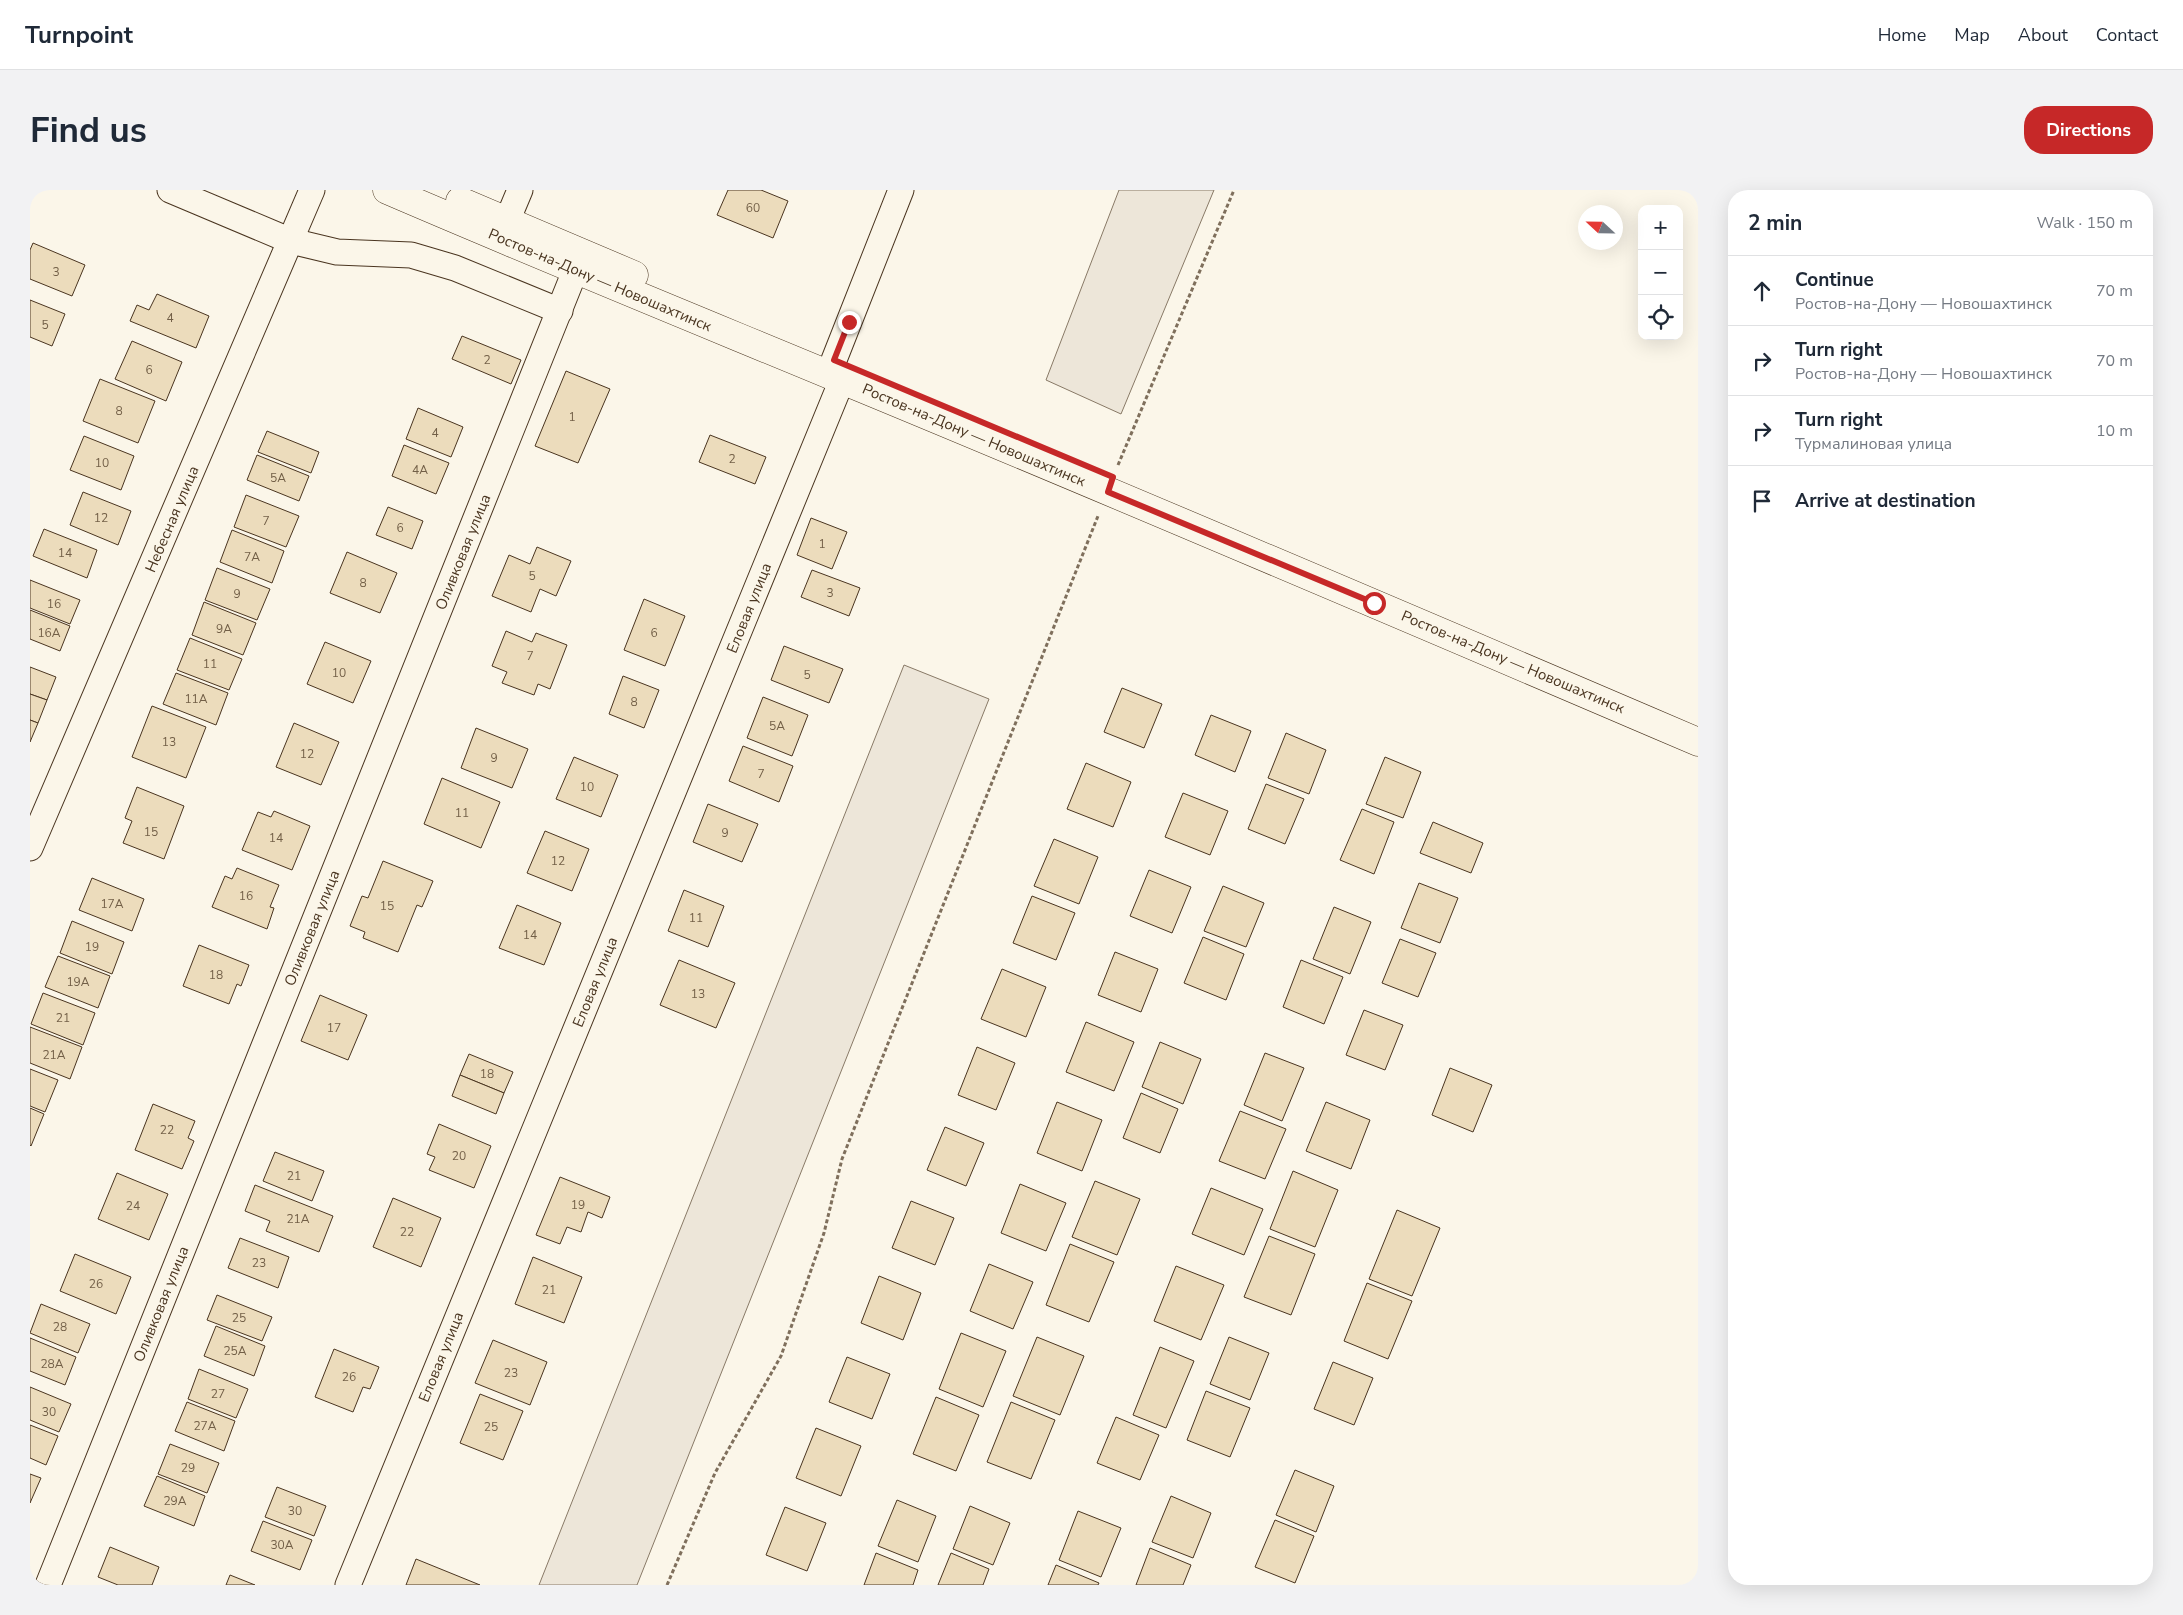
<!DOCTYPE html>
<html lang="en">
<head>
<meta charset="utf-8">
<style>
	:root { --surface:#fff; --page:#f2f2f3; --text:#1f2937; --muted:#747a83; --line:#e0e1e3; --accent:#c62828 }
	body { margin:0; font-family:"Nunito Sans",sans-serif; background:var(--page); color:var(--text) }
	.controls { position:absolute; right:15px; top:15px; display:grid; overflow:hidden; border-radius:10px; box-shadow:0 5px 20px #0002 }
	.controls button { width:45px; height:45px; display:grid; place-items:center; padding:0; border:0; border-bottom:1px solid var(--line); background:var(--surface); color:var(--text); font:25px sans-serif }
	.compass { position:absolute; left:1548px; top:15px; width:45px; height:45px; border-radius:50%; background:var(--surface); box-shadow:0 5px 20px #0002; rotate:292deg }
	.stop { position:absolute; width:15px; height:15px; margin:-11px; border:4px solid #c62828; border-radius:50%; background:#fff }
	.stop.end { background:#c62828; border-color:#fff; box-shadow:0 1px 5px #0008 }
	.list { margin:0; padding:0; list-style:none }
	h2 { display:flex; justify-content:space-between; align-items:center; height:65px; margin:0; padding:0 20px; font-size:21px }
	h2 small { font-size:16px; font-weight:400; color:var(--muted) }
	.list li { display:grid; grid-template-columns:32px 1fr auto; gap:15px; align-items:center; box-sizing:border-box; height:70px; padding:0 20px; border-top:1px solid var(--line) }
	.list b { display:block; font-size:19px; white-space:nowrap }
	.list p { margin:0; font-size:16px; white-space:nowrap; color:var(--muted) }
	.list em { font-size:16px; font-style:normal; color:var(--muted) }
	.icon { flex:none; width:28px; height:28px; fill:none; stroke:currentColor; stroke-width:2; stroke-linecap:round; stroke-linejoin:round }
	.map { position:relative; flex:none; width:1668px; height:1395px; overflow:hidden; border-radius:20px }
	header { display:flex; align-items:center; gap:30px; box-sizing:border-box; height:70px; padding:0 25px; background:var(--surface); border-bottom:1px solid var(--line) }
	header strong { font-size:24px }
	nav { display:flex; gap:28px; margin-inline-start:auto; font-size:18px }
	.intro { display:flex; align-items:center; justify-content:space-between; box-sizing:border-box; height:120px; padding:0 30px }
	h1 { margin:0; font-size:35px }
	.button { padding:12px 22px; border-radius:20px; background:var(--accent); color:#fff; font-size:18px; font-weight:700 }
	main { display:flex; gap:30px; padding:0 30px }
	aside { flex:1; background:var(--surface); border-radius:20px; box-shadow:0 5px 20px #0002 }
	.map>svg:first-child { display:block }
	.green { fill:#ede6d9; stroke:#887966 }
	.building { fill:#ecdcbc; stroke:#4a3520 }
	.lines { fill:none; stroke-linecap:round; stroke-linejoin:round }
	.minor-casing { stroke:#4a3520; stroke-width:27 }
	.primary-casing { stroke:#4a3520; stroke-width:29 }
	.path { stroke:#7f6f5c; stroke-width:3; stroke-dasharray:4 2.5; stroke-linecap:butt }
	.minor { stroke:#fbf6e9; stroke-width:25 }
	.primary { stroke:#fbf6e9; stroke-width:28 }
	.route { stroke:#c62828; stroke-width:6 }
	.labels { text-anchor:middle; dominant-baseline:central; stroke-width:4; stroke-linejoin:round; paint-order:stroke }
	.number-label { font-size:12px; fill:#725f47 }
	.street-label { font-size:15px; fill:#4a3520; stroke:#fbf6e9 }
</style>
</head>
<body>
<header>
<strong>Turnpoint</strong>
<nav><a>Home</a><a>Map</a><a>About</a><a>Contact</a></nav>
</header>
<div class="intro"><h1>Find us</h1><a class="button">Directions</a></div>
<main>
<div class="map">
<svg width="1668" height="1395" viewBox="0 0 1668 1395">
	<rect width="100%" height="100%" fill="#fbf6e9"/>
	<g class="green">
		<polygon points="1089,0 1184,0 1091,224 1016,190"/>
		<polygon points="874,475 959,509 607,1395 509,1395"/>
	</g>
	<g class="building">
		<polygon points="698,0 731,0 758,11 743,48 687,25"/>
		<polygon points="3,53 55,75 42,106 0,89 0,60"/>
		<polygon points="127,104 179,126 166,158 100,131 107,115 119,120"/>
		<polygon points="0,110 35,124 22,156 0,147"/>
		<polygon points="432,146 491,170 481,194 422,169"/>
		<polygon points="102,151 152,172 136,211 85,189"/>
		<polygon points="536,181 580,199 548,273 505,256"/>
		<polygon points="70,189 125,211 108,253 53,231"/>
		<polygon points="388,218 433,237 421,267 376,249"/>
		<polygon points="237,241 289,262 281,283 228,262"/>
		<polygon points="680,245 736,267 725,294 669,272"/>
		<polygon points="54,246 104,266 91,300 40,280"/>
		<polygon points="374,255 419,273 406,304 362,286"/>
		<polygon points="227,265 279,286 269,311 217,290"/>
		<polygon points="53,302 101,321 88,355 40,335"/>
		<polygon points="216,305 269,326 256,357 204,337"/>
		<polygon points="358,317 393,331 382,359 346,345"/>
		<polygon points="781,328 817,342 802,379 767,365"/>
		<polygon points="14,339 67,360 57,388 3,366"/>
		<polygon points="202,340 254,361 242,393 190,372"/>
		<polygon points="507,357 541,371 526,406 510,399 501,422 462,406 479,365 500,374"/>
		<polygon points="317,362 367,383 350,423 300,403"/>
		<polygon points="187,378 240,399 227,430 175,410"/>
		<polygon points="782,380 830,398 819,426 771,407"/>
		<polygon points="0,390 50,410 40,434 0,418"/>
		<polygon points="614,409 655,426 635,476 594,460"/>
		<polygon points="174,412 226,433 213,465 162,445"/>
		<polygon points="0,420 40,436 30,461 0,449"/>
		<polygon points="476,441 502,452 506,443 537,455 520,499 508,494 504,505 472,493 477,482 462,476"/>
		<polygon points="160,448 212,469 199,500 147,480"/>
		<polygon points="295,452 341,471 323,513 277,494"/>
		<polygon points="754,456 813,479 799,513 741,490"/>
		<polygon points="0,477 26,487 17,510 0,504"/>
		<polygon points="146,483 198,503 186,535 133,514"/>
		<polygon points="593,486 629,500 614,538 579,524"/>
		<polygon points="1092,498 1132,514 1114,558 1074,542"/>
		<polygon points="0,504 17,510 8,533 0,530"/>
		<polygon points="733,507 778,525 762,566 717,548"/>
		<polygon points="122,516 176,537 156,588 102,567"/>
		<polygon points="1181,525 1221,541 1205,582 1165,565"/>
		<polygon points="0,530 8,533 0,552"/>
		<polygon points="264,533 309,552 291,595 246,577"/>
		<polygon points="446,538 498,559 482,598 431,578"/>
		<polygon points="1256,543 1296,560 1279,604 1238,588"/>
		<polygon points="713,556 763,576 749,612 699,591"/>
		<polygon points="544,567 588,585 571,627 526,609"/>
		<polygon points="1355,567 1391,582 1373,628 1336,614"/>
		<polygon points="1056,573 1101,592 1083,637 1037,619"/>
		<polygon points="412,588 470,612 451,658 394,634"/>
		<polygon points="1236,594 1274,609 1255,654 1218,639"/>
		<polygon points="107,597 154,616 134,669 93,653 102,631 95,628"/>
		<polygon points="1153,603 1198,621 1180,665 1135,647"/>
		<polygon points="678,614 728,634 712,672 663,652"/>
		<polygon points="1332,619 1364,632 1344,684 1310,670"/>
		<polygon points="244,621 280,636 262,680 212,660 228,622 241,627"/>
		<polygon points="1403,632 1453,653 1441,683 1390,663"/>
		<polygon points="515,641 559,659 542,701 497,683"/>
		<polygon points="1024,649 1068,667 1049,714 1004,696"/>
		<polygon points="353,671 403,691 392,717 387,715 368,762 333,748 335,742 320,736 332,706 338,708"/>
		<polygon points="207,678 249,695 240,717 244,718 237,739 182,717 195,686 202,689"/>
		<polygon points="1119,680 1161,697 1142,743 1100,726"/>
		<polygon points="62,688 114,709 102,741 49,720"/>
		<polygon points="1389,693 1428,708 1410,753 1371,738"/>
		<polygon points="1193,696 1234,713 1216,757 1174,741"/>
		<polygon points="654,700 694,716 678,757 638,741"/>
		<polygon points="1002,706 1045,723 1026,770 983,753"/>
		<polygon points="487,715 531,733 514,775 469,758"/>
		<polygon points="1304,717 1341,732 1320,784 1283,769"/>
		<polygon points="42,731 94,752 82,784 30,763"/>
		<polygon points="1173,747 1214,764 1196,810 1154,793"/>
		<polygon points="1370,749 1406,763 1388,807 1352,793"/>
		<polygon points="169,755 219,775 211,796 207,794 199,814 153,796"/>
		<polygon points="1085,762 1128,779 1111,822 1068,805"/>
		<polygon points="28,766 80,786 68,818 15,797"/>
		<polygon points="649,770 705,793 686,838 630,815"/>
		<polygon points="1271,770 1313,787 1294,834 1253,817"/>
		<polygon points="972,779 1016,797 996,847 951,829"/>
		<polygon points="13,803 65,823 53,855 1,834"/>
		<polygon points="290,805 337,825 318,870 271,851"/>
		<polygon points="1334,820 1373,835 1355,880 1316,865"/>
		<polygon points="1056,832 1104,852 1084,901 1036,882"/>
		<polygon points="0,837 52,857 40,889 0,873"/>
		<polygon points="1130,852 1171,869 1153,914 1112,897"/>
		<polygon points="947,857 985,873 966,920 928,905"/>
		<polygon points="1235,863 1274,878 1252,931 1214,915"/>
		<polygon points="439,864 483,882 474,903 430,885"/>
		<polygon points="1420,878 1462,895 1443,942 1402,925"/>
		<polygon points="0,879 28,890 15,922 0,916"/>
		<polygon points="430,885 474,903 466,924 422,906"/>
		<polygon points="1111,903 1148,919 1130,963 1093,948"/>
		<polygon points="1027,912 1072,930 1052,981 1007,963"/>
		<polygon points="1296,912 1340,930 1321,979 1276,961"/>
		<polygon points="123,914 165,931 158,948 164,951 152,979 105,960"/>
		<polygon points="0,918 14,924 1,956 0,955"/>
		<polygon points="1210,921 1256,939 1235,989 1189,971"/>
		<polygon points="409,934 461,956 444,998 399,980 405,967 397,964"/>
		<polygon points="915,937 954,953 936,996 897,980"/>
		<polygon points="245,962 294,981 282,1011 233,991"/>
		<polygon points="1263,981 1308,1000 1285,1057 1240,1039"/>
		<polygon points="87,983 138,1004 119,1050 68,1029"/>
		<polygon points="530,987 580,1007 572,1028 558,1022 551,1042 537,1037 530,1054 506,1045"/>
		<polygon points="1065,991 1110,1009 1087,1065 1042,1047"/>
		<polygon points="990,994 1036,1013 1016,1061 971,1043"/>
		<polygon points="225,995 303,1026 289,1062 236,1041 240,1031 215,1021"/>
		<polygon points="1181,998 1233,1019 1214,1065 1162,1044"/>
		<polygon points="363,1008 411,1028 391,1077 343,1057"/>
		<polygon points="881,1011 924,1028 905,1075 862,1058"/>
		<polygon points="1367,1020 1410,1038 1382,1106 1339,1089"/>
		<polygon points="1239,1046 1285,1064 1261,1125 1214,1107"/>
		<polygon points="210,1048 259,1067 248,1098 198,1078"/>
		<polygon points="1040,1054 1084,1072 1059,1132 1016,1115"/>
		<polygon points="45,1064 101,1087 86,1124 30,1101"/>
		<polygon points="503,1067 552,1087 534,1133 485,1114"/>
		<polygon points="959,1074 1003,1092 983,1139 940,1121"/>
		<polygon points="1146,1076 1194,1095 1171,1150 1124,1131"/>
		<polygon points="849,1086 891,1103 873,1150 831,1133"/>
		<polygon points="1337,1093 1382,1111 1358,1169 1314,1151"/>
		<polygon points="187,1105 242,1127 232,1151 177,1130"/>
		<polygon points="11,1114 60,1134 48,1163 0,1143"/>
		<polygon points="186,1136 235,1156 224,1186 174,1166"/>
		<polygon points="931,1143 976,1161 953,1217 909,1199"/>
		<polygon points="1007,1147 1054,1166 1030,1225 983,1206"/>
		<polygon points="1199,1147 1239,1163 1220,1210 1180,1194"/>
		<polygon points="0,1148 46,1167 35,1195 0,1181"/>
		<polygon points="463,1150 517,1172 500,1215 445,1193"/>
		<polygon points="1130,1157 1164,1171 1136,1238 1103,1225"/>
		<polygon points="304,1159 349,1177 340,1199 333,1197 323,1222 285,1207"/>
		<polygon points="817,1167 860,1184 842,1229 799,1212"/>
		<polygon points="1303,1172 1343,1188 1324,1235 1284,1219"/>
		<polygon points="169,1179 218,1199 206,1228 158,1209"/>
		<polygon points="0,1197 41,1214 29,1242 0,1230"/>
		<polygon points="1176,1201 1220,1218 1200,1267 1157,1250"/>
		<polygon points="450,1204 493,1221 473,1270 430,1253"/>
		<polygon points="906,1207 949,1225 926,1281 883,1264"/>
		<polygon points="157,1212 205,1231 194,1261 145,1241"/>
		<polygon points="981,1212 1025,1230 1001,1289 957,1272"/>
		<polygon points="1086,1227 1129,1245 1110,1290 1067,1273"/>
		<polygon points="0,1235 28,1246 16,1275 0,1268"/>
		<polygon points="786,1238 831,1256 811,1306 766,1288"/>
		<polygon points="140,1254 189,1273 177,1303 128,1284"/>
		<polygon points="1265,1280 1304,1296 1286,1342 1246,1325"/>
		<polygon points="0,1284 11,1288 0,1313"/>
		<polygon points="127,1286 175,1306 164,1336 114,1316"/>
		<polygon points="247,1297 296,1316 284,1346 235,1327"/>
		<polygon points="1141,1306 1181,1323 1163,1368 1122,1352"/>
		<polygon points="867,1310 906,1326 888,1372 848,1356"/>
		<polygon points="940,1316 980,1333 963,1375 923,1359"/>
		<polygon points="755,1317 796,1333 777,1381 736,1365"/>
		<polygon points="1048,1321 1091,1338 1071,1387 1029,1370"/>
		<polygon points="1245,1330 1284,1346 1265,1393 1225,1377"/>
		<polygon points="233,1331 282,1350 270,1380 221,1361"/>
		<polygon points="80,1357 129,1377 122,1395 88,1395 68,1387"/>
		<polygon points="1120,1358 1161,1375 1153,1395 1106,1395"/>
		<polygon points="846,1363 888,1380 883,1395 834,1395"/>
		<polygon points="921,1363 959,1379 953,1395 908,1395"/>
		<polygon points="386,1369 450,1395 376,1395"/>
		<polygon points="1026,1375 1069,1393 1068,1395 1018,1395"/>
		<polygon points="200,1385 225,1395 196,1395"/>
	</g>
	<g class="lines">
		<g class="minor-casing">
			<g id="minor">
				<polyline points="140,0 261,51 307,62 381,65 425,78 530,121"/>
				<polyline points="477,31 490,0"/>
				<polyline points="804,170 871,0"/>
				<polyline points="0,658 282,0"/>
				<polyline points="18,1395 545,81"/>
				<polyline points="318,1395 812,190"/>
			</g>
		</g>
		<g class="primary-casing">
			<g id="primary">
				<path d="M357 0C508 65 660 127 812 190 1098 308 1383 430 1668 552"/>
				<polyline points="430,11 604,85"/>
			</g>
		</g>
		<g class="path">
			<polyline points="1088,275 1204,0"/>
			<polyline points="637,1395 685,1283 751,1166 794,1043 812,969 1068,326"/>
		</g>
		<use href="#minor" class="minor"/>
		<use href="#primary" class="primary"/>
	</g>
	<g class="lines">
		<polyline class="route" points="819,132 804,170 1083,287 1078,302 1344,413"/>
	</g>
	<g class="labels">
		<g class="number-label">
			<text x="723" y="18">60</text>
			<text x="26" y="82">3</text>
			<text x="140" y="128">4</text>
			<text x="15" y="135">5</text>
			<text x="457" y="170">2</text>
			<text x="119" y="180">6</text>
			<text x="89" y="221">8</text>
			<text x="542" y="227">1</text>
			<text x="405" y="243">4</text>
			<text x="702" y="269">2</text>
			<text x="72" y="273">10</text>
			<text x="390" y="280">4А</text>
			<text x="248" y="288">5А</text>
			<text x="71" y="328">12</text>
			<text x="236" y="331">7</text>
			<text x="370" y="338">6</text>
			<text x="792" y="354">1</text>
			<text x="35" y="363">14</text>
			<text x="222" y="367">7А</text>
			<text x="502" y="386">5</text>
			<text x="333" y="393">8</text>
			<text x="800" y="403">3</text>
			<text x="207" y="404">9</text>
			<text x="24" y="414">16</text>
			<text x="194" y="439">9А</text>
			<text x="19" y="443">16А</text>
			<text x="624" y="443">6</text>
			<text x="500" y="466">7</text>
			<text x="180" y="474">11</text>
			<text x="309" y="483">10</text>
			<text x="777" y="485">5</text>
			<text x="166" y="509">11А</text>
			<text x="604" y="512">8</text>
			<text x="747" y="536">5А</text>
			<text x="139" y="552">13</text>
			<text x="277" y="564">12</text>
			<text x="464" y="568">9</text>
			<text x="731" y="584">7</text>
			<text x="557" y="597">10</text>
			<text x="432" y="623">11</text>
			<text x="121" y="642">15</text>
			<text x="695" y="643">9</text>
			<text x="246" y="648">14</text>
			<text x="528" y="671">12</text>
			<text x="216" y="706">16</text>
			<text x="82" y="714">17А</text>
			<text x="357" y="716">15</text>
			<text x="666" y="728">11</text>
			<text x="500" y="745">14</text>
			<text x="62" y="757">19</text>
			<text x="186" y="785">18</text>
			<text x="48" y="792">19А</text>
			<text x="668" y="804">13</text>
			<text x="33" y="828">21</text>
			<text x="304" y="838">17</text>
			<text x="24" y="865">21А</text>
			<text x="457" y="884">18</text>
			<text x="137" y="940">22</text>
			<text x="429" y="966">20</text>
			<text x="264" y="986">21</text>
			<text x="548" y="1015">19</text>
			<text x="103" y="1016">24</text>
			<text x="268" y="1029">21А</text>
			<text x="377" y="1042">22</text>
			<text x="229" y="1073">23</text>
			<text x="66" y="1094">26</text>
			<text x="519" y="1100">21</text>
			<text x="209" y="1128">25</text>
			<text x="30" y="1137">28</text>
			<text x="205" y="1161">25А</text>
			<text x="22" y="1174">28А</text>
			<text x="481" y="1183">23</text>
			<text x="319" y="1187">26</text>
			<text x="188" y="1204">27</text>
			<text x="19" y="1222">30</text>
			<text x="175" y="1236">27А</text>
			<text x="461" y="1237">25</text>
			<text x="158" y="1278">29</text>
			<text x="145" y="1311">29А</text>
			<text x="265" y="1321">30</text>
			<text x="252" y="1355">30А</text>
		</g>
		<g class="street-label">
			<text transform="translate(570 90) rotate(23)">Ростов-на-Дону — Новошахтинск</text>
			<text transform="translate(944 245) rotate(23)">Ростов-на-Дону — Новошахтинск</text>
			<text transform="translate(142 329) rotate(-67)">Небесная улица</text>
			<text transform="translate(433 362) rotate(-68)">Оливковая улица</text>
			<text transform="translate(719 418) rotate(-68)">Еловая улица</text>
			<text transform="translate(1483 472) rotate(23)">Ростов-на-Дону — Новошахтинск</text>
			<text transform="translate(282 738) rotate(-68)">Оливковая улица</text>
			<text transform="translate(565 792) rotate(-68)">Еловая улица</text>
			<text transform="translate(131 1114) rotate(-68)">Оливковая улица</text>
			<text transform="translate(411 1167) rotate(-68)">Еловая улица</text>
		</g>
	</g>
</svg>
<div class="controls">
<button>+</button>
<button>−</button>
<button><svg class="icon" aria-label="locate" viewBox="0 0 24 24"><circle cx="12" cy="12" r="6"/><path d="M12 2v4M12 18v4M2 12h4M18 12h4"/></svg></button>
</div>
<svg class="compass" viewBox="-18 -18 36 36"><path d="M0-13l5 13h-10z" fill="#e53935"/><path d="M0 13l5-13h-10z" fill="#747a83"/></svg>
<div class="stop" style="left:1344px;top:413px"></div>
<div class="stop end" style="left:819px;top:132px"></div>
</div>
<aside>
<h2>2 min<small>Walk · 150 m</small></h2>
<ul class="list">
<li><svg class="icon" aria-label="ahead" viewBox="0 0 24 24"><path d="M12 20V5M6 11l6-6 6 6"/></svg><div><b>Continue</b><p>Ростов-на-Дону — Новошахтинск</p></div><em>70 m</em></li>
<li><svg class="icon" aria-label="right" viewBox="0 0 24 24"><path d="M7 20v-9h11M14 6l5 5-5 5"/></svg><div><b>Turn right</b><p>Ростов-на-Дону — Новошахтинск</p></div><em>70 m</em></li>
<li><svg class="icon" aria-label="right" viewBox="0 0 24 24"><path d="M7 20v-9h11M14 6l5 5-5 5"/></svg><div><b>Turn right</b><p>Турмалиновая улица</p></div><em>10 m</em></li>
<li><svg class="icon" aria-label="arrive" viewBox="0 0 24 24"><path d="M6 21V4h12l-3 4 3 4H6"/></svg><div><b>Arrive at destination</b></div></li>
</ul>
</aside>
</main>
</body>
</html>
